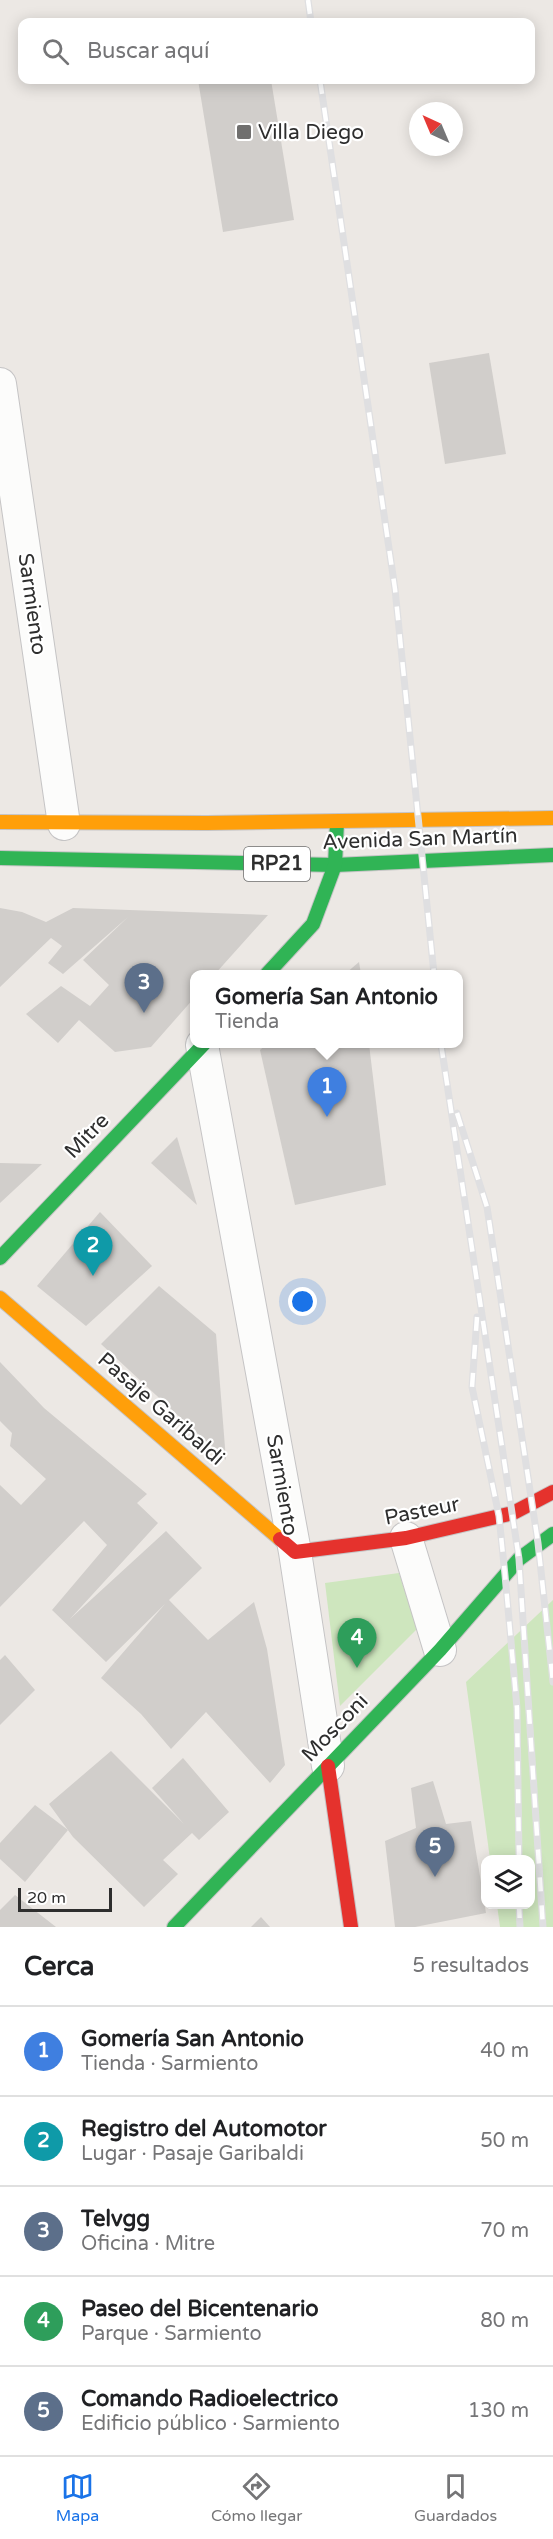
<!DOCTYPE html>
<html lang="es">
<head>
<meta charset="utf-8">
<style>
	:root { --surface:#fff; --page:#f2f2f2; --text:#202124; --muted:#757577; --line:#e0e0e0; --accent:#1a73e8 }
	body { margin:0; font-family:"Varela Round",sans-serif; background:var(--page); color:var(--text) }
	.controls { position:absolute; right:18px; bottom:18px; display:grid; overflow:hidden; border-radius:12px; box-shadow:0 3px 15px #0003 }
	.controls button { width:54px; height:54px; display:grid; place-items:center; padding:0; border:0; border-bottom:2px solid var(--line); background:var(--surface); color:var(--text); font:30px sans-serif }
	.compass { position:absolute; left:409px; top:102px; width:54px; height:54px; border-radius:50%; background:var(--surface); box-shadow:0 3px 15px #0003; rotate:316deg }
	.scale { position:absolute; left:18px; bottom:15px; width:94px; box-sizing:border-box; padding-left:6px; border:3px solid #2e2e2e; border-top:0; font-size:16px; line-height:21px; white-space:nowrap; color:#2e2e2e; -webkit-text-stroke:4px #fff; paint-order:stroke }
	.you { position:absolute; left:303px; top:1302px; width:21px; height:21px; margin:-15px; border:4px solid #fff; border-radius:50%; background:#1a73e8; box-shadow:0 0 0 9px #1a73e833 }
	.badge { display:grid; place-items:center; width:39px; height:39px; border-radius:50%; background:var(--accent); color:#fff; font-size:20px; font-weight:700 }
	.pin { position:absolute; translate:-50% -50px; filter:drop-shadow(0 2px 3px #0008) }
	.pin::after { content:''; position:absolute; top:32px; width:21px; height:18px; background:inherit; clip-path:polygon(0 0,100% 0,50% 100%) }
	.popup { position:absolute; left:190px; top:970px; width:273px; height:78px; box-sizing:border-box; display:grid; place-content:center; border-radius:12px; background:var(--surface); filter:drop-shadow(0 2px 4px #0005); font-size:20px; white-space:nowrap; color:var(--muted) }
	.popup b { font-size:22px; color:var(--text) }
	.popup::after { content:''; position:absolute; left:50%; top:100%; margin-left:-12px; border:12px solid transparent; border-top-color:var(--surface) }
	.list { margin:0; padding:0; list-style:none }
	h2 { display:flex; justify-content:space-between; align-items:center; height:78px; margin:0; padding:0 24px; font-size:26px }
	h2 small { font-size:20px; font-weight:400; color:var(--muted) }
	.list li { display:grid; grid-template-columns:39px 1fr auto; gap:18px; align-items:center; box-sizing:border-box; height:90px; padding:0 24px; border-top:2px solid var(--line) }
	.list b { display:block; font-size:22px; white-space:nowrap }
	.list p { margin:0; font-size:20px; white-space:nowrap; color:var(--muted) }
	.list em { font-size:20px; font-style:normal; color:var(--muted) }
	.icon { flex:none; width:33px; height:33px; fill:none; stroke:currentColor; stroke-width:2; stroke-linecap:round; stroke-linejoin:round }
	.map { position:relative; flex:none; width:553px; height:1927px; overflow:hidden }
	.search { position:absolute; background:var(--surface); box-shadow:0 3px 15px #0003; left:18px; right:18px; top:18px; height:66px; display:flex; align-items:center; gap:15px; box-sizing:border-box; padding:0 21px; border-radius:12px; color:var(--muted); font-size:22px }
	.sheet { height:528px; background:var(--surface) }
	nav { display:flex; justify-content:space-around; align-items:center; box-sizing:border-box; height:84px; border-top:2px solid var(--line); background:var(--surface); font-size:16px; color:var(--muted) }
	nav a { display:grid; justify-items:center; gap:3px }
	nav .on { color:var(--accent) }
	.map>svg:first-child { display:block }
	.green { fill:#cee6be }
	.building { fill:#d1cecb }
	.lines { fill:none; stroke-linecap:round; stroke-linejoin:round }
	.street-casing { stroke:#c5c4c5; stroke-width:34 }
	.fast-casing { stroke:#c5c4c5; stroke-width:16 }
	.slow-casing { stroke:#c5c4c5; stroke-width:16 }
	.jam-casing { stroke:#c5c4c5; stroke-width:16 }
	.street { stroke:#fcfcfb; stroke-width:32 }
	.fast { stroke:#30b455; stroke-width:14 }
	.slow { stroke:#ff9f0a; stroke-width:14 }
	.jam { stroke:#e5322d; stroke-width:14 }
	.rail-casing { stroke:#dfdfe1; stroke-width:7 }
	.rail { stroke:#fff; stroke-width:4.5; stroke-dasharray:14; stroke-linecap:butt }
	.poi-dot { fill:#706f6e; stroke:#fff; stroke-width:2 }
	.labels { text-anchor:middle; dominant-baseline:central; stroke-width:4.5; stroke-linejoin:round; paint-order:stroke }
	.shield { fill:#fff; stroke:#6d6d6d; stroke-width:1.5 }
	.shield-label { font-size:20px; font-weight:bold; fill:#2e2e2e }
	.poi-label { font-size:21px; fill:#2e2e2e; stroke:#fff; text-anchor:start }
	.street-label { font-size:21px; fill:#2e2e2e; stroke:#fff }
</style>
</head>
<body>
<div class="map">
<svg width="553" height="1927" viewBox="0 0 553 1927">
	<rect width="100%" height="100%" fill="#ece8e4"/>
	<g class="green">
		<polygon points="399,1573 417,1629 340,1706 325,1583"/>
		<polygon points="553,1600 553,1927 500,1927 497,1905 530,1904 530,1860 490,1859 466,1682"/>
	</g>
	<g class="building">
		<polygon points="198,80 271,80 294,220 223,232"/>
		<polygon points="489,353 506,454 445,464 429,363"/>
		<polygon points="0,908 22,912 46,922 73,908 268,915 215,974 195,974 195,997 151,1047 115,1052 79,1020 58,1043 26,1014 61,986 90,1006 109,985 83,960 128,917 63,974 48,963 62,946 51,938 0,987"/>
		<polygon points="359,962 361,974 345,974"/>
		<polygon points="267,1044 369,1044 386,1185 295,1205 260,1050"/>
		<polygon points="177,1137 197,1205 151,1163"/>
		<polygon points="0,1163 42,1164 0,1203"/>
		<polygon points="100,1212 152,1266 86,1326 37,1286"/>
		<polygon points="159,1286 216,1334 226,1460 101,1344"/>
		<polygon points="0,1362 44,1408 147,1494 137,1503 158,1523 70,1619 166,1531 202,1568 169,1600 208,1640 254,1602 267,1649 285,1765 270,1783 206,1712 171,1749 141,1714 101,1678 165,1604 106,1662 52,1610 107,1545 84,1521 0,1607 0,1485 21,1505 46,1479 10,1446 12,1433 0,1421"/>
		<polygon points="5,1655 35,1690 0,1725 0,1660"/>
		<polygon points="111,1751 184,1824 152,1788 183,1758 229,1812 199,1840 192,1833 163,1860 178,1874 144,1907 73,1837 49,1804"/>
		<polygon points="433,1781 446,1824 471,1821 486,1913 415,1927 395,1927 385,1841 416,1828 411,1788"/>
		<polygon points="35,1805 68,1830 25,1882 0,1859 0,1843"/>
		<polygon points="15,1895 56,1927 0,1927 0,1910"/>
		<polygon points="261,1917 270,1927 251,1927"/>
	</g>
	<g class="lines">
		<g class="street-casing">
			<g id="street">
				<polyline points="0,384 64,824"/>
				<polyline points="202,1045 295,1552 328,1766"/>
				<polyline points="406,1538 440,1650"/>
			</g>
		</g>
		<g class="fast-casing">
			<g id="fast">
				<polyline points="0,858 335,865 553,855"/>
				<polyline points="267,974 313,924 335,865 337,822"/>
				<polyline points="0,1258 204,1044"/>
				<polyline points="174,1927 440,1650 519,1559 553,1534"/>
			</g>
		</g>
		<g class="slow-casing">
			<g id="slow">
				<polyline points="0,822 207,823 553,818"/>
				<polyline points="0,1298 280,1539"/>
			</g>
		</g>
		<g class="jam-casing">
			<g id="jam">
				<polyline points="280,1539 295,1552 406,1538 513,1513 553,1492"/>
				<polyline points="328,1766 351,1927"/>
			</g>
		</g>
		<use href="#street" class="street"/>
		<use href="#fast" class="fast"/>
		<use href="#slow" class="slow"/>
		<use href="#jam" class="jam"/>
		<g class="rail-casing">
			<g id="rail">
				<polyline points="308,0 311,22"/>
				<polyline points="320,80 395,589 434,974"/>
				<polyline points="441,1044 519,1559 543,1927"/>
				<polyline points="457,1113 487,1207 538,1543 553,1682"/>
				<polyline points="477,1317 472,1387 499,1516 505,1575 517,1708 519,1860"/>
				<polyline points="519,1904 520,1927"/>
			</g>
		</g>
		<use href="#rail" class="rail"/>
	</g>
	<rect class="poi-dot" x="236" y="124" width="16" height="16" rx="3"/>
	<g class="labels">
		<rect class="shield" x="244" y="847" width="66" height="34" rx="4.5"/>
		<g class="shield-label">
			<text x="277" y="864">RP21</text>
		</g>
		<g class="poi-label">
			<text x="258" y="132">Villa Diego</text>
		</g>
		<g class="street-label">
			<text transform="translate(32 604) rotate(82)">Sarmiento</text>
			<text transform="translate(420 839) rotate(-2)">Avenida San Martín</text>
			<text transform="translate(87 1136) rotate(-46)">Mitre</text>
			<text transform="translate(161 1409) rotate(41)">Pasaje Garibaldi</text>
			<text transform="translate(282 1485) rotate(80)">Sarmiento</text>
			<text transform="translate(422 1511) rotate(-11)">Pasteur</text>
			<text transform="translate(335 1728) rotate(-46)">Mosconi</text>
		</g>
	</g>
</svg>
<div class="controls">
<button><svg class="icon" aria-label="layers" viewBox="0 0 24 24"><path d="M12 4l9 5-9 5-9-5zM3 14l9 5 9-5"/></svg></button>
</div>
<svg class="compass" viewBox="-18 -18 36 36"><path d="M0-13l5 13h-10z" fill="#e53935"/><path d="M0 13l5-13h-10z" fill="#757577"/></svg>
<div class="scale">20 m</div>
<div class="you"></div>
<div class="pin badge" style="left:327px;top:1117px;background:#3f7fe0">1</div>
<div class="popup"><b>Gomería San Antonio</b>Tienda</div>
<div class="pin badge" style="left:93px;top:1276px;background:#0f9aa8">2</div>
<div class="pin badge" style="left:144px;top:1013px;background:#5c6f8a">3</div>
<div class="pin badge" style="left:357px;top:1668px;background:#2e9e5b">4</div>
<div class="pin badge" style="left:435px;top:1877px;background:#5c6f8a">5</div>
<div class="search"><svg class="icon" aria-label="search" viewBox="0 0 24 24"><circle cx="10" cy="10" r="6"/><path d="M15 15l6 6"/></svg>Buscar aquí</div>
</div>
<section class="sheet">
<h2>Cerca<small>5 resultados</small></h2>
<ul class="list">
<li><span class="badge" style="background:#3f7fe0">1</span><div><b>Gomería San Antonio</b><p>Tienda · Sarmiento</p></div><em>40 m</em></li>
<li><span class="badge" style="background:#0f9aa8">2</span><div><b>Registro del Automotor</b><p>Lugar · Pasaje Garibaldi</p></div><em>50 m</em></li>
<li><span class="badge" style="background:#5c6f8a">3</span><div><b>Telvgg</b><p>Oficina · Mitre</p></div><em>70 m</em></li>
<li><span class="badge" style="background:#2e9e5b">4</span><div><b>Paseo del Bicentenario</b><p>Parque · Sarmiento</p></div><em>80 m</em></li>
<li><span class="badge" style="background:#5c6f8a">5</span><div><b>Comando Radioelectrico</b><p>Edificio público · Sarmiento</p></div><em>130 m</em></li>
</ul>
</section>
<nav>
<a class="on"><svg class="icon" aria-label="map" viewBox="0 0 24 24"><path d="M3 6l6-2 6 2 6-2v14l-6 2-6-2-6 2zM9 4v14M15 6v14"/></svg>Mapa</a>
<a><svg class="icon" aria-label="directions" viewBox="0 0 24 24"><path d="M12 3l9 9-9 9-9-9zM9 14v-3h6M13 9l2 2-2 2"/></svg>Cómo llegar</a>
<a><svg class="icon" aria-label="saved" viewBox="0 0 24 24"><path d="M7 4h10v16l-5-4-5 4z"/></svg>Guardados</a>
</nav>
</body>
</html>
